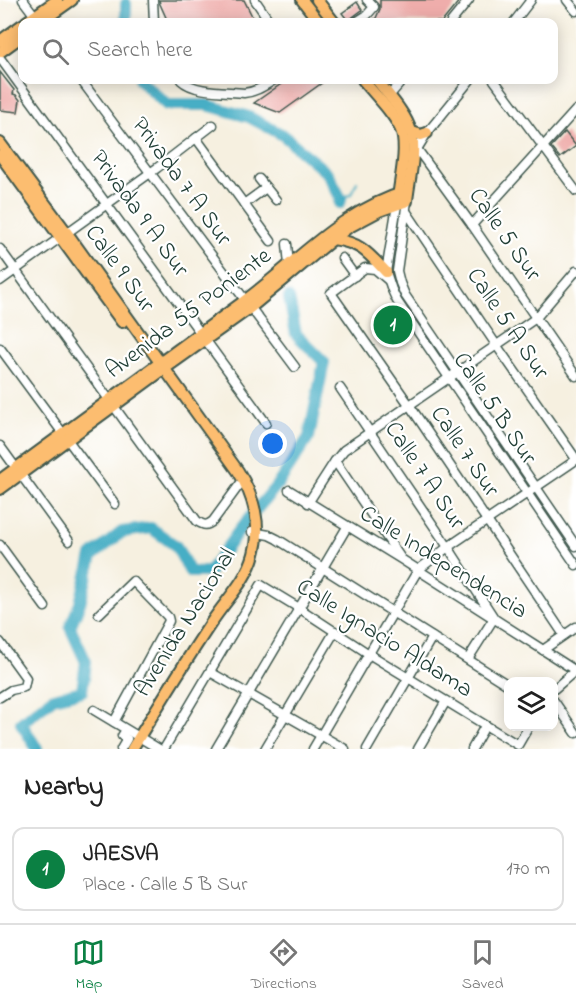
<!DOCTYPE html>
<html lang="en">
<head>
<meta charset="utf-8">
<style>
	:root { --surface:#fff; --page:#f6f6f6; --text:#222; --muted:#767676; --line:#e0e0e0; --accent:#0b8043 }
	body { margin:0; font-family:"Indie Flower",sans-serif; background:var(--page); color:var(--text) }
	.controls { position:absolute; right:18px; bottom:18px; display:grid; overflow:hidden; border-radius:12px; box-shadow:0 3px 15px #0003 }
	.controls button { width:54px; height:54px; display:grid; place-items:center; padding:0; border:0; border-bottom:2px solid var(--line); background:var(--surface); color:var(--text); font:30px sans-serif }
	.you { position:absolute; left:273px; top:444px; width:21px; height:21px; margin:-15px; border:4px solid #fff; border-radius:50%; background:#1a73e8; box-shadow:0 0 0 9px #1a73e833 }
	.badge { display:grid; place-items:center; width:39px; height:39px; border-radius:50%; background:var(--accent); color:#fff; font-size:20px; font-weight:700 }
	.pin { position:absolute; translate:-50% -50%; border:3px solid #fff; box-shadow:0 2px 6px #0006 }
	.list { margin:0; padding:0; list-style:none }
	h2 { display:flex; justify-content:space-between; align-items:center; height:78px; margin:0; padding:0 24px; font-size:26px }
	h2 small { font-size:20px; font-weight:400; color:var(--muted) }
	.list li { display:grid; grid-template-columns:39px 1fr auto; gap:18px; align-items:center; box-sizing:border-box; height:84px; margin:0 12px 12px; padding:0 12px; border:2px solid var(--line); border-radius:12px }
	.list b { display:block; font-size:22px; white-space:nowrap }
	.list p { margin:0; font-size:20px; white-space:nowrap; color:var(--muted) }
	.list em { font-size:20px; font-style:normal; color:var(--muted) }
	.icon { flex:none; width:33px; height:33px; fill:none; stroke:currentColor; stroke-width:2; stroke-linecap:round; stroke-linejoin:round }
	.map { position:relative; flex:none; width:576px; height:749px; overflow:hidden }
	.search { position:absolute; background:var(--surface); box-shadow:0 3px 15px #0003; left:18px; right:18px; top:18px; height:66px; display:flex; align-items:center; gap:15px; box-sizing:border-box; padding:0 21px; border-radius:12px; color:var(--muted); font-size:22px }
	.sheet { height:174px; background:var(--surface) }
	nav { display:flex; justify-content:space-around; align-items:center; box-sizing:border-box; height:84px; border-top:2px solid var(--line); background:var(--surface); font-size:16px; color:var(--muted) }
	nav a { display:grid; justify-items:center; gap:3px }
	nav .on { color:var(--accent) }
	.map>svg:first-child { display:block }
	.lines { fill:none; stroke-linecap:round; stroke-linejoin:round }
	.stream { stroke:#46aec5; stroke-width:2 }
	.river { stroke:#46aec5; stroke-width:12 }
	.building { fill:#efadab }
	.minor-casing { stroke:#3f584e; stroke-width:11 }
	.major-casing { stroke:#3f584e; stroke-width:14 }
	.minor { stroke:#fff; stroke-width:8 }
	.major { stroke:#fcbd6f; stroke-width:10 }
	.labels { text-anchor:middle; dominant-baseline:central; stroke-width:4.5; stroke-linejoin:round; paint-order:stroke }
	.street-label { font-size:24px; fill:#1f3d34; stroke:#fff }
</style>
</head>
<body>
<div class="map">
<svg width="576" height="749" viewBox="0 0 576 749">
	<rect width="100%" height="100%" fill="#fff"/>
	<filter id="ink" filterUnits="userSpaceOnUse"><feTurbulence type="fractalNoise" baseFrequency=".0167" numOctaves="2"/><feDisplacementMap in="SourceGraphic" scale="12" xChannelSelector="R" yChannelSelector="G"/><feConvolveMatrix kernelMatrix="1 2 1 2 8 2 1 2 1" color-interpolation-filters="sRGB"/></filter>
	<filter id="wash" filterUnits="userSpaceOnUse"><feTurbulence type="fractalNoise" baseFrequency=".008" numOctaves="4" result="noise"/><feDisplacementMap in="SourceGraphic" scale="24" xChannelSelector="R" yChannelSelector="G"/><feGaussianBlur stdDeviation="1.35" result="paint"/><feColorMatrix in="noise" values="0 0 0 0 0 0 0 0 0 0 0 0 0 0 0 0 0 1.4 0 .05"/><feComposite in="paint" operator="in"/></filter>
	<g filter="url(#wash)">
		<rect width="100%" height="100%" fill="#f6f0e0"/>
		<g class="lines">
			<polyline class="stream" points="341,199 351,194 357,182"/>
			<g class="river">
				<polyline points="126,4 126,22"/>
				<polyline points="140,80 167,105 207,105 249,117 283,135 328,174 341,199 340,203"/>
				<polyline points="37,749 21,723 53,698 82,691 86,662 70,627 80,603 92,556 122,532 151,528 176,546 190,572 209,572 241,528 278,484 309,437 324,362 296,334 289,298"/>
			</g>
		</g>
		<g id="blocks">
			<g class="building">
				<polygon points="159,0 244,0 255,22 168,22 160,4"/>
				<polygon points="380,0 460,0 442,22 370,22 376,18 380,9"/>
				<polygon points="357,2 362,10 350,19 346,18 342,13"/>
				<polygon points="0,72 14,90 13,94 16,95 20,100 18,112 0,110"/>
				<polygon points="287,80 326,80 280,113 254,103"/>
				<polygon points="565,132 576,146 560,158 551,147"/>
				<polygon points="398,315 403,323 388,333 384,326"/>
			</g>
		</g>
	</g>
	<g filter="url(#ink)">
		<use href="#blocks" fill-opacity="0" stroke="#3f584e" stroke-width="1.5"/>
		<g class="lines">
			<g class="minor-casing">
				<g id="minor">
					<polyline points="23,0 35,16"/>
					<polyline points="153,0 154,22"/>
					<polyline points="255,0 270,22"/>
					<polyline points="567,0 576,11"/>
					<polyline points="356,22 367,15 374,7 367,0"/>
					<polyline points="451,22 469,0"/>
					<polyline points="514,22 531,0"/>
					<polyline points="0,58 266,423"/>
					<polyline points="81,80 295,367"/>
					<path d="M181 80C195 93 225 91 244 93 256 92 264 86 274 80"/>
					<polyline points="494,80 576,191"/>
					<polyline points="389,96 403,80"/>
					<polyline points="196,138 271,241"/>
					<polyline points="417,149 472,225 576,376"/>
					<polyline points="414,154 427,133 470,80"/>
					<polyline points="259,179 276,200"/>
					<polyline points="407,201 397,271 400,283 405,295 576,546"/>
					<polyline points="244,204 266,188"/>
					<polyline points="397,205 386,272 392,290 397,301 576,565"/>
					<polyline points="406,211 497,346 576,459"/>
					<polyline points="472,225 576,110"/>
					<polyline points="287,244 289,265"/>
					<path d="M0 249 197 521C204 526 207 526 213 521L243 480"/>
					<polyline points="342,258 355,276"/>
					<polyline points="388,280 375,269 365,268 331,293 410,406 564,635"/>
					<polyline points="0,281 157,168 213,125"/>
					<polyline points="0,348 115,504"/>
					<polyline points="340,388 448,547 494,618 468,659"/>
					<polyline points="0,446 69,541"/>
					<polyline points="335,461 400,557"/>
					<polyline points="289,490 401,559 576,671"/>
					<polyline points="308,503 335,461 344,450 536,318 576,271"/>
					<polyline points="252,532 269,535 277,539 508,685"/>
					<polyline points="0,545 45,607"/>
					<polyline points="99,614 133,581 168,617 169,621 114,722"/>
					<polyline points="0,642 26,678 24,687 11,690 0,697"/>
					<polyline points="543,650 576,627"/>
					<polyline points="210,672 345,749"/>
					<polyline points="554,689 576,670"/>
					<polyline points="554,701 576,733"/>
					<polyline points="94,710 159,749"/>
					<polyline points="121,749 127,739 122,736 126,730"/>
					<polyline points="164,749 261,585 299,608 369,654 518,745 529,726"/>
					<polyline points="216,749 347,527"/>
					<polyline points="265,749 335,631"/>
					<polyline points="313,749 418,570 448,547 576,460"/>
					<polyline points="367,749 432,637"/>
					<polyline points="418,749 446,701"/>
					<polyline points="472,749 485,726"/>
				</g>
			</g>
			<g class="major-casing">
				<g id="major">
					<polyline points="302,0 319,22"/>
					<polyline points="317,0 334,22"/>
					<polyline points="26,22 57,0"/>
					<polyline points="41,22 72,0"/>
					<polyline points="0,41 22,25"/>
					<polyline points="0,52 22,36"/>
					<path d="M363 80C374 94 397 116 402 133 407 151 400 179 398 198"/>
					<polyline points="412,132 421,135 427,133"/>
					<path d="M0 143 67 233 238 471C254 496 262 526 254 554 247 580 227 599 213 620 185 662 158 706 132 749"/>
					<polyline points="0,155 122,322"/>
					<path d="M333 239C361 243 367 252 386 272"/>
					<path d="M0 480C81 420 162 362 243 302 299 261 338 212 408 191"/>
					<path d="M0 489 164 369 250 308 333 239 349 227 379 211 407 201C409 181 417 150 411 131 405 112 388 95 377 80"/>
				</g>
			</g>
			<use href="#minor" class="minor"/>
			<use href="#major" class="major"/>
		</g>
	</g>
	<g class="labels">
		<g class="street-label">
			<text transform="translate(181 182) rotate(54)">Privada 7 A Sur</text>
			<text transform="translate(139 214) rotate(54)">Privada 9 A Sur</text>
			<text transform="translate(504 235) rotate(55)">Calle 5 Sur</text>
			<text transform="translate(119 269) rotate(54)">Calle 9 Sur</text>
			<text transform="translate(189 314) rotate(-37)">Avenida 55 Poniente</text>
			<text transform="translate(507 324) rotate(56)">Calle 5 A Sur</text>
			<text transform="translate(494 409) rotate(56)">Calle 5 B Sur</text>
			<text transform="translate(464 452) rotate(56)">Calle 7 Sur</text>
			<text transform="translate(424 476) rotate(56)">Calle 7 A Sur</text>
			<text transform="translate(443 563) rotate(32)">Calle Independencia</text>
			<text transform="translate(186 623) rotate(-58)">Avenida Nacional</text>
			<text transform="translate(384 639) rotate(32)">Calle Ignacio Aldama</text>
		</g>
	</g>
</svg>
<div class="controls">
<button><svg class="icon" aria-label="layers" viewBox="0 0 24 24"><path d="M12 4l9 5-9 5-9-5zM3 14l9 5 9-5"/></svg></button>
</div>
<div class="you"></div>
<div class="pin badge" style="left:393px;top:325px">1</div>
<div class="search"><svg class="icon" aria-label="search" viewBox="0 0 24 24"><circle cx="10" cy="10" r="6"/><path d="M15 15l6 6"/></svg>Search here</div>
</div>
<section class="sheet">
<h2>Nearby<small></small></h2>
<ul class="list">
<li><span class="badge">1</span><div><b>JAESVA</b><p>Place · Calle 5 B Sur</p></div><em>170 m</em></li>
</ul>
</section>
<nav>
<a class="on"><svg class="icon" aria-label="map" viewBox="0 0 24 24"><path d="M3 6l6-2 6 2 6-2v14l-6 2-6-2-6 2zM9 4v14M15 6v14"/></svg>Map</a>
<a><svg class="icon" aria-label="directions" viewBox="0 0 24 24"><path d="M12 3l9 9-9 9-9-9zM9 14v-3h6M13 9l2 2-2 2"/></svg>Directions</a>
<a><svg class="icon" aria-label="saved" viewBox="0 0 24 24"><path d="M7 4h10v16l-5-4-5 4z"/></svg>Saved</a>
</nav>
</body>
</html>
